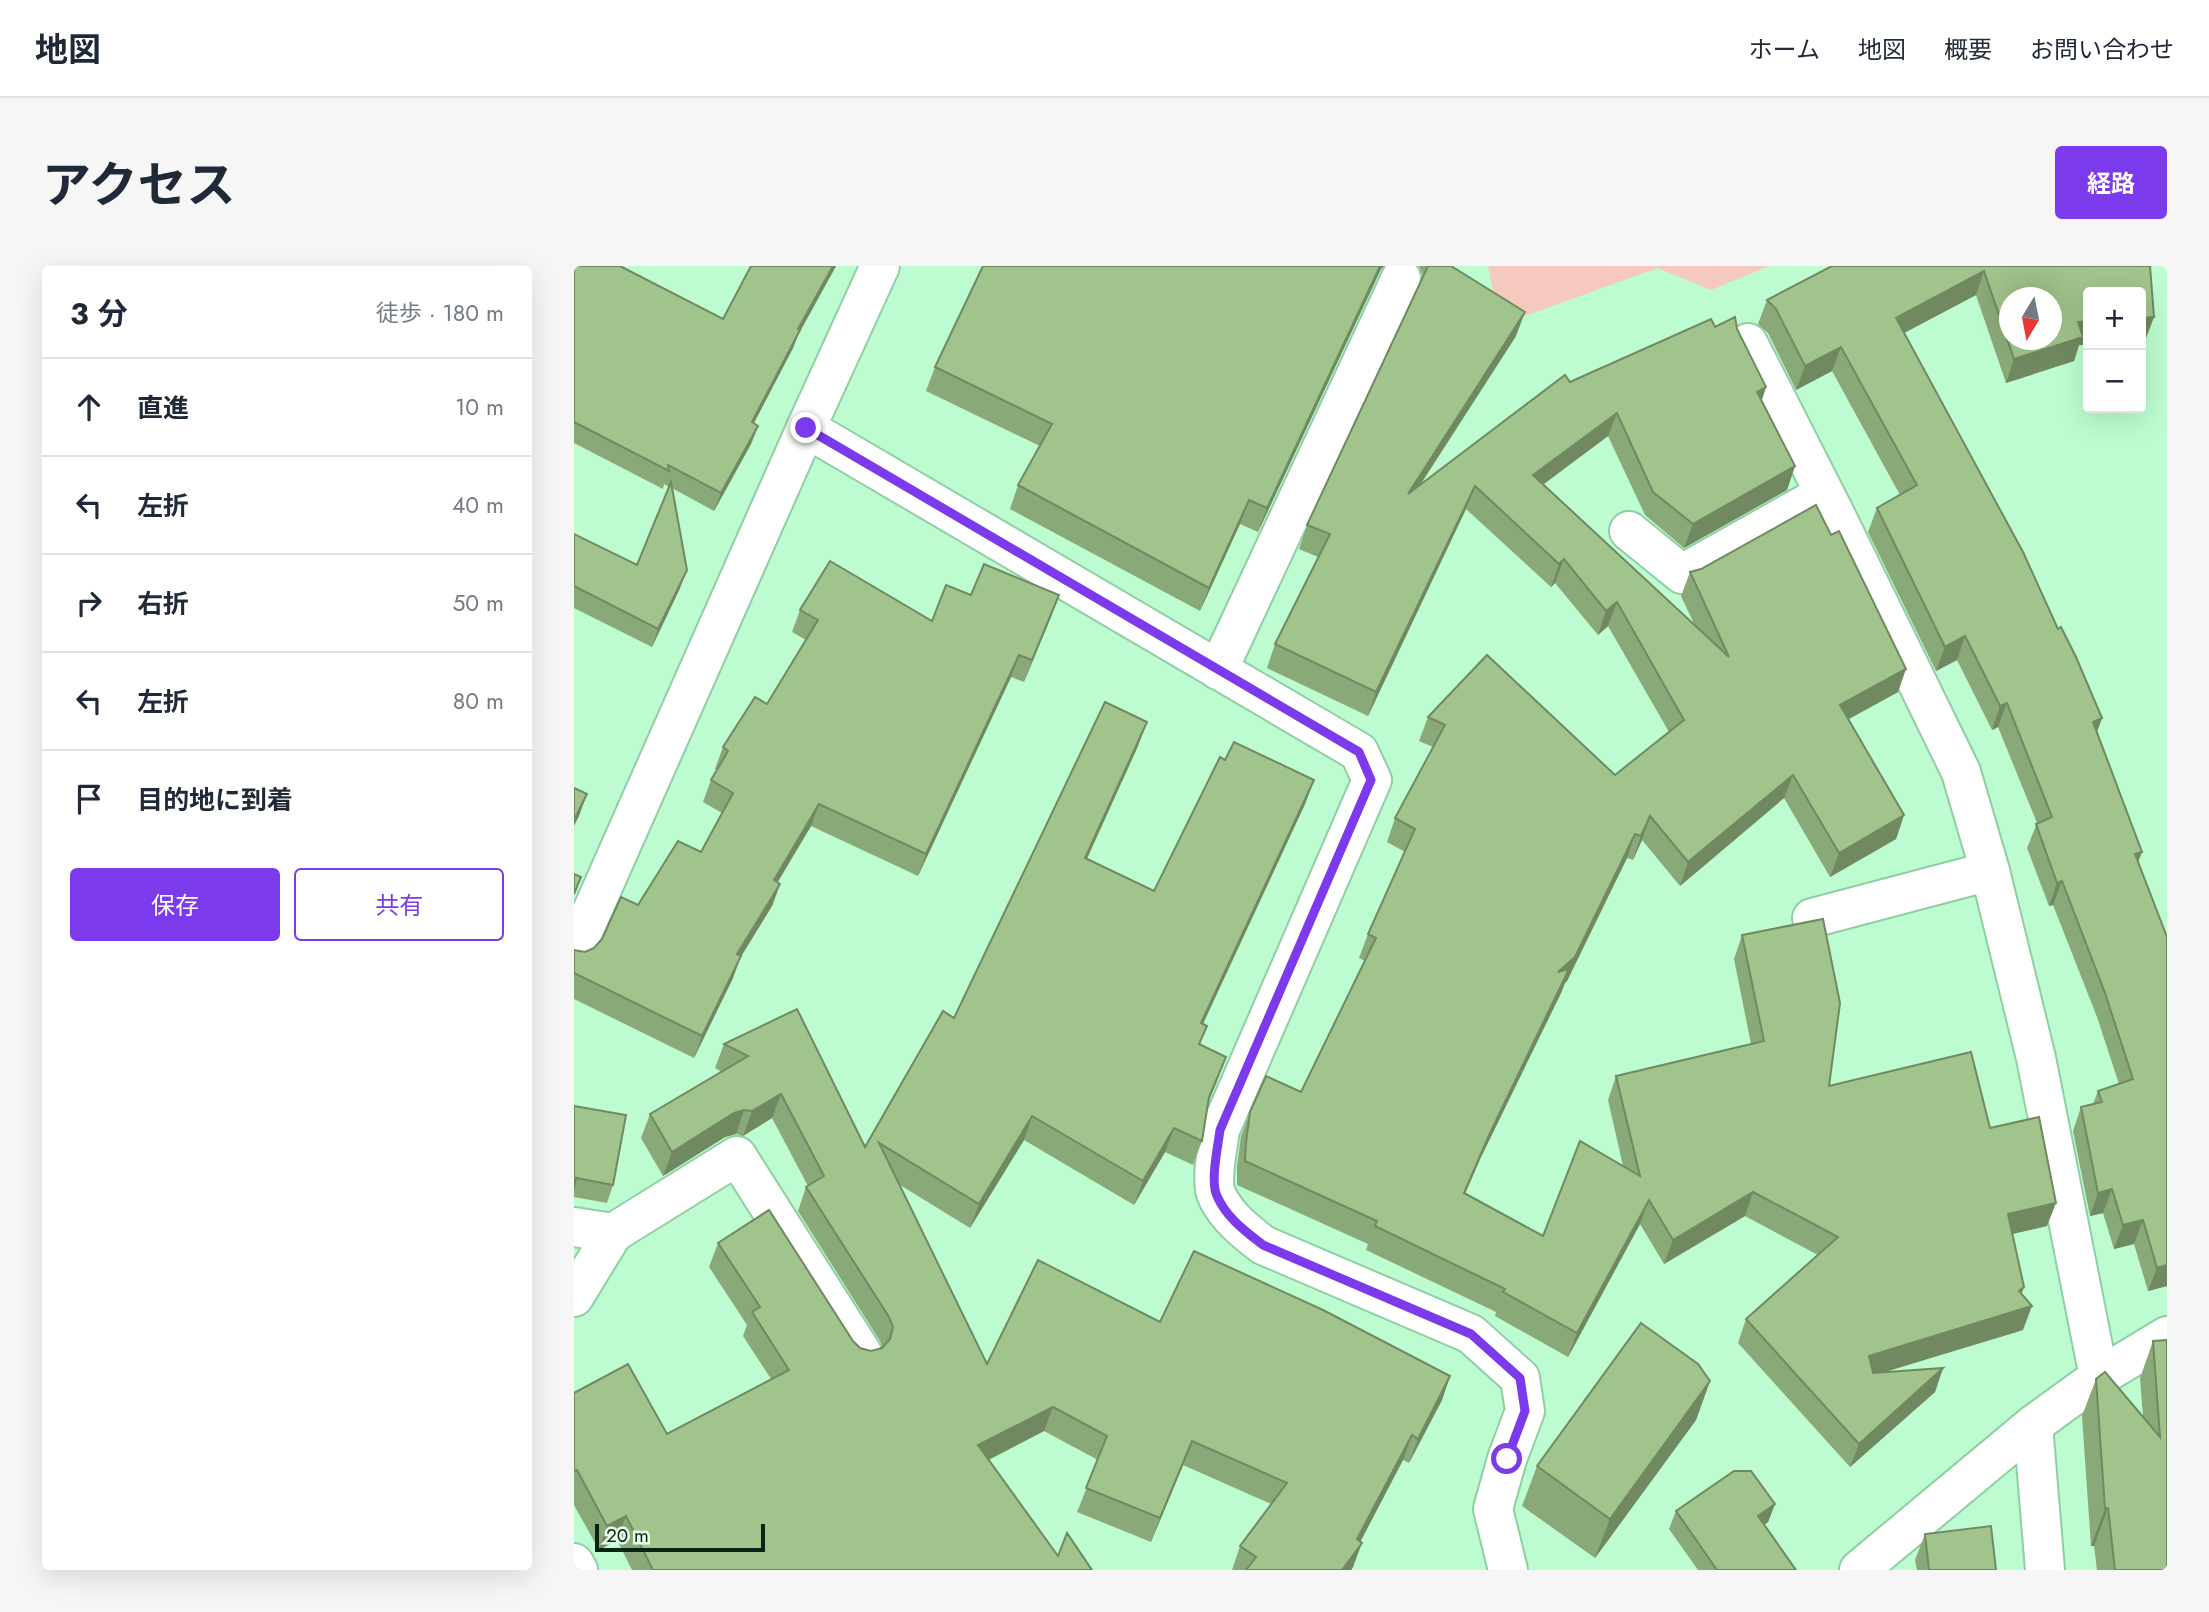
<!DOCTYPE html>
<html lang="ja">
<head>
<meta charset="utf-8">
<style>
	:root { --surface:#fff; --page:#f6f6f7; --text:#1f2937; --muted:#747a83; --line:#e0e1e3; --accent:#7c3aed }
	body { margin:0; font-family:Jost,"Noto Sans JP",sans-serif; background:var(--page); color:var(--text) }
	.controls { position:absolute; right:21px; top:21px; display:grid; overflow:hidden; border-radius:7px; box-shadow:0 7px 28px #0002 }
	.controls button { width:63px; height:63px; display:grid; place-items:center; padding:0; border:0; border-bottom:2px solid var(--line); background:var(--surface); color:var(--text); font:35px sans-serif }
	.compass { position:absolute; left:1425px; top:21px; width:63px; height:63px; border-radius:50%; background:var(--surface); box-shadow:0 7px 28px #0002; rotate:190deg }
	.scale { position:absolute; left:21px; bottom:18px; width:170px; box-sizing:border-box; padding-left:7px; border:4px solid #0a2314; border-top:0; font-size:19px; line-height:24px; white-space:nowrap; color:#0a2314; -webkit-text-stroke:5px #e6ffed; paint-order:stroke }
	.stop { position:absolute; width:21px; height:21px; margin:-16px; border:5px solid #7c3aed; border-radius:50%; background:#fff }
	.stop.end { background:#7c3aed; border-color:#fff; box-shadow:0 2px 7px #0008 }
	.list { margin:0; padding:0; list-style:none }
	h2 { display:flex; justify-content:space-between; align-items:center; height:91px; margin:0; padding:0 28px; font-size:30px }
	h2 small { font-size:23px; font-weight:400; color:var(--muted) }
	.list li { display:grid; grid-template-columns:46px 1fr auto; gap:21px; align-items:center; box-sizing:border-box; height:98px; padding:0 28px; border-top:2px solid var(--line) }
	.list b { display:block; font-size:26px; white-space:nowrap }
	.list em { font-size:23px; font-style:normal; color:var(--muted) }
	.actions { display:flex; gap:14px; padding:21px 28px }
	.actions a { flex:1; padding:16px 0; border:2px solid var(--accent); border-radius:7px; text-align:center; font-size:24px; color:var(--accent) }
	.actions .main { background:var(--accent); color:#fff }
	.icon { flex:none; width:38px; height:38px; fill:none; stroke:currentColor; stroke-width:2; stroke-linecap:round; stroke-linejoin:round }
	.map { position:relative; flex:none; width:1593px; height:1304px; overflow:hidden; border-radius:7px }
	header { display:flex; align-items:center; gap:42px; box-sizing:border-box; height:98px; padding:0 35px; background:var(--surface); border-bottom:2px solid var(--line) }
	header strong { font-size:33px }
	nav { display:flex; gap:38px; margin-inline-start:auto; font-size:24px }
	.intro { display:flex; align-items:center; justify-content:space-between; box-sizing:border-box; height:168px; padding:0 42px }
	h1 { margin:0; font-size:49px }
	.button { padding:18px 32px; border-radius:7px; background:var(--accent); color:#fff; font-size:24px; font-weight:700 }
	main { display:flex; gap:42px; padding:0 42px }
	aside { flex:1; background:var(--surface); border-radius:7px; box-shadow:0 7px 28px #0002 }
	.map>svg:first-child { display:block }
	.green { fill:#f5c9bd }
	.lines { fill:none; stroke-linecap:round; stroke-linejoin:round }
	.street-casing { stroke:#90cea3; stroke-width:42 }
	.street { stroke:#fff; stroke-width:38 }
	.wall { fill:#8aa978 }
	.shaded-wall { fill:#708961 }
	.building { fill:#a0c48b; stroke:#708961; stroke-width:2; fill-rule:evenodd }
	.route { stroke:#7c3aed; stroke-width:9 }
</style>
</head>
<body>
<header>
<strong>地図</strong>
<nav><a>ホーム</a><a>地図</a><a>概要</a><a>お問い合わせ</a></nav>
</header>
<div class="intro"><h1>アクセス</h1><a class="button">経路</a></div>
<main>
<aside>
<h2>3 分<small>徒歩 · 180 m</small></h2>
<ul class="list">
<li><svg class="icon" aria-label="ahead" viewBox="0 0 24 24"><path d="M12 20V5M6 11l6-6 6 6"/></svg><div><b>直進</b></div><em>10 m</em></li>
<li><svg class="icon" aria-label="left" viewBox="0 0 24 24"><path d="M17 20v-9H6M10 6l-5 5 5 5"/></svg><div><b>左折</b></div><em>40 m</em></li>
<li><svg class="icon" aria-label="right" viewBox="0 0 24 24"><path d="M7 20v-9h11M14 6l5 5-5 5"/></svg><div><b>右折</b></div><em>50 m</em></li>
<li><svg class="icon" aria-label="left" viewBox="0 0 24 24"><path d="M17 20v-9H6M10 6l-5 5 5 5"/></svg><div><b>左折</b></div><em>80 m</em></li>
<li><svg class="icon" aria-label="arrive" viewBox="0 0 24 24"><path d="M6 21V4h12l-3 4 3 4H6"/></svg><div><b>目的地に到着</b></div></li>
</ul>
<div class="actions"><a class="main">保存</a><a>共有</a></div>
</aside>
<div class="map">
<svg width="1593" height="1304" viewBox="0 0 1593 1304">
	<rect width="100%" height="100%" fill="#bcfcd0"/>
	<polygon class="green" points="914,0 1195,0 1137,24 1084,2 926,59"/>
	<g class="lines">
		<g class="street-casing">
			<g id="street">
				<polyline points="1174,77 1259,244 1387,506 1416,605 1462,792 1525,1111"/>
				<path d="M232 162 785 486 798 514 646 864C644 880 636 916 643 930 653 951 671 965 689 979L897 1068 946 1112 951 1145 933 1193 919 1243 934 1304"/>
				<polyline points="1055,265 1108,308 1250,228"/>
				<polyline points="644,404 827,12"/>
				<polyline points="1238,652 1416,605"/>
				<polyline points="0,686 232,162 306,0"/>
				<polyline points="0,961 39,967 0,1031"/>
				<polyline points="39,967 163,890 288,1087"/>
				<polyline points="1459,1159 1471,1304"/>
				<polyline points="0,1297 4,1304"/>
				<polyline points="1285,1304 1459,1159 1525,1111 1593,1070"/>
			</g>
		</g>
		<use href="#street" class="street"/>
	</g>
	<g class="wall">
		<polygon points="0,0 149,53 177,0 262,0 224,69 219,82 180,157 184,160 177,178 140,245 98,222 106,322 78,381 0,342 0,268 63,299 95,221 90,218 89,223 0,177"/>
		<polygon points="409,0 810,0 807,3 684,266 666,258 626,345 436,243 444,219 466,180 352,125 361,101"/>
		<polygon points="845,0 877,0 942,70 847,218 996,116 1141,61 1163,63 1192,121 1188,134 1221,200 1213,224 1110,282 1071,249 1034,170 969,218 1121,360 1107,330 1116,306 1324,426 1275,453 1330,549 1322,573 1256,611 1210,532 1106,620 1068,574 1059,594 1053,592 993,715 991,717 987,727 907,891 891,928 969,970 1049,900 1034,834 1042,810 1177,778 1160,693 1168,669 1255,820 1416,862 1473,960 1438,968 1450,1021 1447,1028 1449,1064 1311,1106 1369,1102 1361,1126 1276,1201 1164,1077 1172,1053 1244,989 1171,950 1090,998 1066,958 994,1091 921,1050 922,1046 792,984 794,978 663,919 663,900 667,870 676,846 727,826 791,695 785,692 794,668 831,586 813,576 821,552 859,481 845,475 854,451 1041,509 1095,466 1034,360 1024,369 981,317 977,321 892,243 794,450 693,402 701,378 744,291 725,283 733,259 849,11"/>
		<polygon points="1303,0 1576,0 1571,75 1567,75 1567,26 1505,79 1500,95 1432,117 1402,29 1330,67 1484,363 1528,452 1523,466 1564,595 1593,671 1593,1020 1574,1025 1560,978 1540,983 1529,947 1516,950 1499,865 1507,841 1519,838 1524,825 1545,818 1523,751 1479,639 1475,640 1453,582 1463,557 1424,461 1418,464 1383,394 1362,405 1294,266 1303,242 1326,229 1258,105 1222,124 1194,67 1184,58 1193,34"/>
		<polygon points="397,329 485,329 450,416 437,411 344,610 237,560 203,616 206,618 198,640 166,692 159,712 120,792 0,733 0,684 11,686 20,682 64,639 127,586 148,547 129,536 137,514 143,504 141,503 149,481 193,438 232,374 218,366 226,344 358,355"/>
		<polygon points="564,480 513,593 580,625 651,494 740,514 731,538 629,758 626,779 643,815 634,837 628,875 619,899 591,886 560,939 450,874 396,962 326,919 413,1098 586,1056 876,1110 868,1134 835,1197 829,1194 786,1275 779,1301 777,1304 658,1304 666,1280 697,1238 609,1199 577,1276 503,1246 524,1194 470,1165 415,1194 484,1290 518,1304 58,1304 43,1274 25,1284 0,1239 0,1127 93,1168 197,1113 169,1070 173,1059 135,1001 144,977 279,1075 286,1082 297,1085 308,1081 306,1075 224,945 232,921 234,920 198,852 169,870 162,868 151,871 89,910 67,872 76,848 148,806 141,802 150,778 223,743 291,881 380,752"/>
		<polygon points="0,840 39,919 33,937 0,931"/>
		<polygon points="1593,1074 1593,1304 1523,1304 1520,1280 1517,1280 1508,1150 1522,1113 1569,1150 1566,1112 1579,1075"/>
		<polygon points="1136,1115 1122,1154 1021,1292 948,1240 963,1200"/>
		<polygon points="1201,1238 1194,1256 1190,1259 1222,1304 1124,1304 1095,1263 1102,1245"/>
		<polygon points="1351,1268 1422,1304 1343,1304 1341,1294"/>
	</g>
	<g class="shaded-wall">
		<polygon points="259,0 262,0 224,69 219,82 171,174 178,156 224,63"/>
		<polygon points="806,0 810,0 807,3 684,266 693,242"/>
		<polygon points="1410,5 1402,29 1313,76 1322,52"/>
		<polygon points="951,46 942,70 825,251 834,228"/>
		<polygon points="1580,51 1571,75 1567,75 1567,52"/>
		<polygon points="1514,55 1514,79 1505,79 1500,95 1432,117 1440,93 1504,56"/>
		<polygon points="1267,81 1258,105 1222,124 1231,100"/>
		<polygon points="1192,121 1184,145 1183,126"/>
		<polygon points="1043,147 1034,170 950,233 959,209"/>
		<polygon points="184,160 177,178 140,245 147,227"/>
		<polygon points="1221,200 1213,224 1110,282 1119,258"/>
		<polygon points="901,220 892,243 794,450 802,426"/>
		<polygon points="675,234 666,258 626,345 635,322"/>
		<polygon points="990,293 981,317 977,321 985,298"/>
		<polygon points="113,304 106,322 78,381 84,363"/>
		<polygon points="485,329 477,351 450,416 458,394"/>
		<polygon points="1043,336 1034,360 1024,369 1032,345"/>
		<polygon points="1391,370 1383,394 1362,405 1371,381"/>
		<polygon points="445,389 437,411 344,610 352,588"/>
		<polygon points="1332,403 1324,426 1258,462 1266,439"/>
		<polygon points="1433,437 1424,461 1418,464 1426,440"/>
		<polygon points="1528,452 1519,476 1519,456"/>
		<polygon points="573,456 564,480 502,616 511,592"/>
		<polygon points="1219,509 1210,532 1106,620 1114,596"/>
		<polygon points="740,514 731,538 618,781 627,757"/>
		<polygon points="13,528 5,550 0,560 0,554"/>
		<polygon points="245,538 237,560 192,636 200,614"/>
		<polygon points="1330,549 1322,573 1256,611 1265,587"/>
		<polygon points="1076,550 1068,574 1059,594 1067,570"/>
		<polygon points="1061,568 1053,592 993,715 991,717 987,727 907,891 881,950 890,927 984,706"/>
		<polygon points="1568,586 1559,610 1561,588"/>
		<polygon points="1488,615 1479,639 1475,640 1483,617"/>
		<polygon points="206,618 198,640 166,692 159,712 120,792 128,770 163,688"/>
		<polygon points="652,791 643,815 626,856 635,831"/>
		<polygon points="207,828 198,852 169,870 178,845"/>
		<polygon points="170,844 162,868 151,871 89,910 98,886 160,847"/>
		<polygon points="458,850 450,874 396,962 405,938"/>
		<polygon points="600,862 591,886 560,939 569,915"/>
		<polygon points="1538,923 1529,947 1516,950 1524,927"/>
		<polygon points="1179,926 1171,950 1090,998 1099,974"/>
		<polygon points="1075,934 1066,958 994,1091 1003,1067"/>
		<polygon points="1482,937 1473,960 1425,971 1434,948"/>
		<polygon points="1569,954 1560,978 1540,983 1549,959"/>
		<polygon points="1593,999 1593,1020 1574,1025 1583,1002"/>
		<polygon points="1450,1021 1441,1045 1458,1040 1449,1064 1287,1113 1295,1090 1445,1025"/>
		<polygon points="1369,1102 1361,1126 1276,1201 1285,1178"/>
		<polygon points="876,1110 868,1134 835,1197 844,1173"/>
		<polygon points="1136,1115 1122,1154 1021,1292 1036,1253"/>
		<polygon points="479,1141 470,1165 396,1203 404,1179"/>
		<polygon points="838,1169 829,1194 779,1290 788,1277 779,1301 777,1304 768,1304"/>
		<polygon points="618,1175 609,1199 577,1276 586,1252"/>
		<polygon points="1201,1238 1194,1256 1177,1268 1184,1250"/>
		<polygon points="1534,1242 1520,1280 1517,1280 1531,1243"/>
		<polygon points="52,1250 43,1274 25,1284 33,1260"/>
	</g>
	<g class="building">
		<polygon points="0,0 46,0 149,53 177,0 259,0 224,63 226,64 178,156 184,160 147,227 94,199 95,205 0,156"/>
		<polygon points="409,0 806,0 693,242 675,234 635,322 444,219 478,158 361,101"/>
		<polygon points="854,0 877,0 951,46 834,228 991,109 996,116 1137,53 1141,61 1161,51 1163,63 1192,121 1183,126 1221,200 1119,258 1079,226 1043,147 959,209 1155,391 1116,306 1127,303 1242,239 1257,269 1265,265 1332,403 1266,439 1330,549 1265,587 1219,509 1114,596 1076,550 1067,570 1061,568 1001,691 984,706 995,703 916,867 890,927 969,970 1006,875 1066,910 1042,810 1190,775 1168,669 1249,653 1266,737 1255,820 1397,786 1416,862 1465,851 1482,937 1434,948 1450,1021 1445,1025 1458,1040 1295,1090 1299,1107 1369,1102 1285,1178 1172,1053 1264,971 1179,926 1099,974 1075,934 1003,1067 929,1026 931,1023 801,960 803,955 671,895 672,876 676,846 692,810 727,826 802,672 794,668 841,563 821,552 871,459 854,451 913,389 1041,509 1110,454 1043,336 1032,345 990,293 985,298 901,220 802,426 701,378 756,268 733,259"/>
		<path d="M1258 0H1576L1580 51 1567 52V26H1514V55L1504 56 1509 71 1440 93 1410 5 1322 52 1449 286 1484 363 1487 361 1502 391 1528 452 1519 456 1568 586 1561 588 1593 671V999L1583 1002 1569 954 1549 959 1538 923 1524 927 1507 841 1528 836 1524 825 1559 813 1531 727 1488 615 1483 617 1462 558 1478 551 1433 437 1426 440 1391 370 1371 381 1303 242 1343 219 1267 81 1231 100 1202 43 1193 34ZM1436 32H1478V74H1436Z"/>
		<polygon points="97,216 113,304 84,363 0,320 0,268 63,299"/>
		<polygon points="256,295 358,355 372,319 397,329 410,298 485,329 458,394 445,389 352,588 245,538 200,614 206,618 163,688 167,690 128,770 0,707 0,684 11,686 20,682 28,673 47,631 64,639 104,575 127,586 159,527 137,514 154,485 149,481 181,431 193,438 244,354 226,344"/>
		<polygon points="531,436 573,456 511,592 580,625 646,491 651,494 660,476 740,514 627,757 633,760 625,778 652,791 635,831 628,875 600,862 569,915 458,850 405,938 305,877 413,1098 464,994 586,1056 620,985 749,1044 876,1110 844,1173 838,1169 783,1273 788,1277 768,1304 672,1304 682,1291 666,1280 713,1217 618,1175 586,1252 512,1222 533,1170 479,1141 404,1179 484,1290 493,1267 518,1304 79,1304 52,1250 33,1260 3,1204 0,1205 0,1127 54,1098 93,1168 215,1104 178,1046 186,1041 144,977 195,944 279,1075 286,1082 297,1085 308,1082 316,1073 319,1061 315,1051 232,921 250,910 207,828 178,845 170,844 160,847 98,886 76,848 174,790 150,778 223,743 291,881 369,745 380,752"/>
		<polygon points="0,522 13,528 0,554"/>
		<polygon points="0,608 7,611 0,628"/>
		<polygon points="0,840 52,849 39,919 2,912 0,922"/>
		<polygon points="1067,1057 1124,1098 1136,1115 1036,1253 963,1200"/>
		<polygon points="1593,1074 1593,1304 1541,1304 1534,1242 1531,1243 1522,1113 1531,1106 1586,1171 1579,1075"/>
		<polygon points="1160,1205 1177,1205 1201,1238 1184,1250 1222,1304 1143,1304 1102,1245"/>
		<polygon points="1417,1260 1422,1304 1355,1304 1351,1268"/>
	</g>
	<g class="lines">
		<path class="route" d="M232 162 785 486 797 514 646 864C644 880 636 916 643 930 652 951 671 965 689 979L897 1068 946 1112 951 1145 933 1193"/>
	</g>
</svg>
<div class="controls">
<button>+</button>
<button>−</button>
</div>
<svg class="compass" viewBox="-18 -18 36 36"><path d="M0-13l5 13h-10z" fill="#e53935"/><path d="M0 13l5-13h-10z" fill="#747a83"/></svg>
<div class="scale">20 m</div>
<div class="stop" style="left:933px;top:1193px"></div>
<div class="stop end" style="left:232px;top:162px"></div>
</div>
</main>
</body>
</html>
